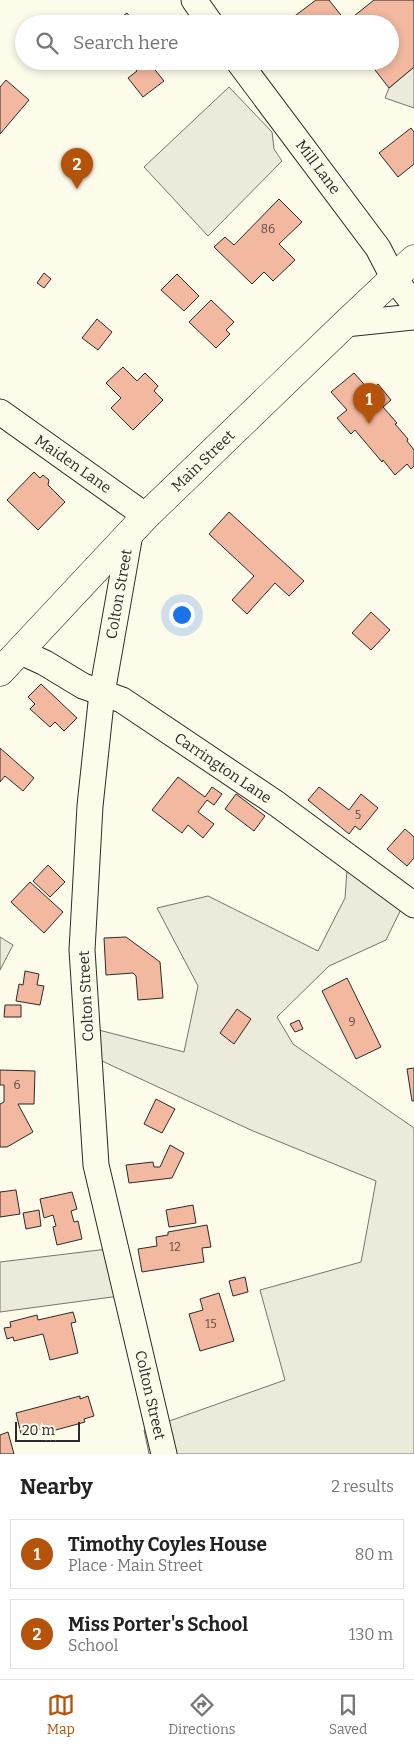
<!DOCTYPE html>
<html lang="en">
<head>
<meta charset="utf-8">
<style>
	:root { --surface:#fff; --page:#f6f6f6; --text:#222; --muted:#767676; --line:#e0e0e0; --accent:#b45309 }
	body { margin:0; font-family:Bitter,serif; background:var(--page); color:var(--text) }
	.scale { position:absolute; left:15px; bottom:12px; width:65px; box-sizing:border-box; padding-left:5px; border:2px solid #2b2b2b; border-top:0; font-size:14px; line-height:18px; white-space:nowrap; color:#2b2b2b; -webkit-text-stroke:4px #fdfbea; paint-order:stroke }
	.you { position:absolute; left:181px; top:614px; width:18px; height:18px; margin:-12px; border:4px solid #fff; border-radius:50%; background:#1a73e8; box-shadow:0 0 0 8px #1a73e833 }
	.badge { display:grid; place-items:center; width:32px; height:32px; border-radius:50%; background:var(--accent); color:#fff; font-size:16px; font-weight:700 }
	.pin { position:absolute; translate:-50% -41px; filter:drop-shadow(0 1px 2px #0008) }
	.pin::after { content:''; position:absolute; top:26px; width:18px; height:15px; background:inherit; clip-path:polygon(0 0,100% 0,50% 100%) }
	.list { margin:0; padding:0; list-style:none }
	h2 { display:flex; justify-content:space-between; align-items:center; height:65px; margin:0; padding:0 20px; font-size:21px }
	h2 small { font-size:16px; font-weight:400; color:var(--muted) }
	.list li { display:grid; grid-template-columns:32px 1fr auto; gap:15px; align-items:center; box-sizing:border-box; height:70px; margin:0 10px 10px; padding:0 10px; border:1px solid var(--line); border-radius:0px }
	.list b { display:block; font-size:19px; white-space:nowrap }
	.list p { margin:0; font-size:16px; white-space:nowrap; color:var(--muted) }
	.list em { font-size:16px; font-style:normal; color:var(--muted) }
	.icon { flex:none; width:28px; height:28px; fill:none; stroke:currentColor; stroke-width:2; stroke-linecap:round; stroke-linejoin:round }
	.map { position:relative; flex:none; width:414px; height:1454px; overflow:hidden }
	.search { position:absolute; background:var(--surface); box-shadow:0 2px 8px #0003; left:15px; right:15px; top:15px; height:55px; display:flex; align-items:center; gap:12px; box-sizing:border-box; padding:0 18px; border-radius:28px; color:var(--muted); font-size:19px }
	.sheet { height:225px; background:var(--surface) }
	nav { display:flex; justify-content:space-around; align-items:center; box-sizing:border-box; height:70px; border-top:1px solid var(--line); background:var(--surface); font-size:14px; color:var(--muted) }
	nav a { display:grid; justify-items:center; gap:2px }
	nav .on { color:var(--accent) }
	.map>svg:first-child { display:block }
	.green { fill:#ecebdb; stroke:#74746e }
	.parking { fill:#eceadb; stroke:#74746e }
	.building { fill:#f2b8a0; stroke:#2b2b2b }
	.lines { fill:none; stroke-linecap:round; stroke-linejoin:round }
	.minor-casing { stroke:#2b2b2b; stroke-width:27 }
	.highway-casing { stroke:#2b2b2b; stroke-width:29 }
	.minor { stroke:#fdfbea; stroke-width:25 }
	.highway { stroke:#fdfbea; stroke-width:28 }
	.labels { text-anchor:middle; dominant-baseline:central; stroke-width:4; stroke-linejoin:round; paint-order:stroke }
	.number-label { font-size:12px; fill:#5d4e48 }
	.street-label { font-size:15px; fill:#2b2b2b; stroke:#fdfbea }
</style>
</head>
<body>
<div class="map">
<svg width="414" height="1454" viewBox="0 0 414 1454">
	<rect width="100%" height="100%" fill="#fdfbea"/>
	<g class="green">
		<polygon points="348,856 406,899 386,940 329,966 277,1017 293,1044 414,1128 414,1454 149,1454 144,1430 285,1380 260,1290 361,1262 376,1181 253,1131 89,1055 87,1027 184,1052 198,986 157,908 208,896 318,951 345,898"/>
		<polygon points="0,937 13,945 0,970"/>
		<polygon points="116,1248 127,1295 0,1312 0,1262"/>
	</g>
	<g class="parking">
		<polygon points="414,67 414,108 385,98 389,88"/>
		<polygon points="229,87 272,132 274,149 282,161 208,236 144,167"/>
	</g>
	<g class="building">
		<polygon points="316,0 329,0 344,19 338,24 284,24"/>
		<polygon points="374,0 414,0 414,67 389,88 368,61 390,61 390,24 344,24"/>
		<polygon points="127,13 135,24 112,24"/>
		<polygon points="124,61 148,61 164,81 143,97 128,78 137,71 130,62 127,65"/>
		<polygon points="6,80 29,100 0,134 0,87"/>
		<polygon points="411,128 414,132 414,164 398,177 379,153"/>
		<polygon points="279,199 302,222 279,244 295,260 273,281 264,272 252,284 214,247 225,237 234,245"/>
		<polygon points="44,273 51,279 44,288 37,283"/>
		<polygon points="177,274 199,296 184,311 161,290"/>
		<polygon points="211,300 234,322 226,330 230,334 216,348 189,322"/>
		<polygon points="97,319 112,332 98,350 82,338"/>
		<polygon points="123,367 137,381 145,373 158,386 154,391 163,400 133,430 111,408 121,398 106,383"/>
		<polygon points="354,373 370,391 378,384 391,400 383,407 397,423 395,424 408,439 407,441 414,450 414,466 411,469 407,464 395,475 383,460 382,462 355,430 351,434 337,418 347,410 331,392"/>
		<polygon points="34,472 40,478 43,475 49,480 48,485 65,502 38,530 7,500"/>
		<polygon points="229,512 304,581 289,596 275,583 247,614 232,600 254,576 209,534"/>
		<polygon points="371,612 390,630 371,650 352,633"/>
		<polygon points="41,684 77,718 64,731 55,722 50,727 30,709 35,704 28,697"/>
		<polygon points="0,748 34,778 23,791 5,776 0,782"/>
		<polygon points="178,777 205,797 212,787 222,794 214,805 207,800 198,812 214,824 203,838 188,825 182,833 152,810"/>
		<polygon points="319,787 349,810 361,794 378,808 360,830 355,826 349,834 308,800"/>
		<polygon points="236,794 265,816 254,831 225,809"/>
		<polygon points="405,829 414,837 414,858 407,866 387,849"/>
		<polygon points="48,865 65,882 50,897 33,881"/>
		<polygon points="30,882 63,912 44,933 11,902"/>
		<polygon points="126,937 160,962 163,998 138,1000 136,976 133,973 106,975 104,938"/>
		<polygon points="25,971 39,974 37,985 44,986 40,1005 16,1001 19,984 23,985"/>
		<polygon points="347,978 381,1047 356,1059 322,991"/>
		<polygon points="5,1005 21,1005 21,1017 4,1017"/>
		<polygon points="237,1009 251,1019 234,1044 220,1033"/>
		<polygon points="299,1020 303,1029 295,1032 290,1024"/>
		<polygon points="414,1068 414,1101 412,1101 407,1069"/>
		<polygon points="0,1070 35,1071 34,1104 18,1104 33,1132 7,1147 0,1147 0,1104 4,1102 4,1085 0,1085"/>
		<polygon points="156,1099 175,1109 162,1133 144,1124"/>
		<polygon points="170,1145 184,1153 172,1178 129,1183 126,1165 153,1162 154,1167 160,1167"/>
		<polygon points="16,1190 20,1214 0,1217 0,1192"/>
		<polygon points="72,1192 77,1209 71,1211 74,1222 78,1221 82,1239 57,1245 53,1227 56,1226 53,1215 44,1218 40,1199"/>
		<polygon points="193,1205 196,1223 169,1227 166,1210"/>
		<polygon points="39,1210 41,1226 26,1229 23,1213"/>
		<polygon points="207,1225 211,1247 202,1248 204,1262 142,1272 138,1249 157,1246 156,1237 168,1235 168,1232"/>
		<polygon points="245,1277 248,1292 233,1296 229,1281"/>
		<polygon points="219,1293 234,1341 200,1351 189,1314 203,1310 200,1299"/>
		<polygon points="73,1312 76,1322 71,1323 78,1353 50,1360 43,1334 14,1341 13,1337 7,1339 4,1328 11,1327 10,1322 37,1315 38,1320"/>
		<polygon points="80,1396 80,1399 88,1396 94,1416 84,1419 85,1422 52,1431 51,1426 21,1434 16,1413"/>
		<polygon points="8,1432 14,1454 0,1454 0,1435"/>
	</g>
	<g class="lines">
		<g class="minor-casing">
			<g id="minor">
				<polyline points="194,0 211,24"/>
				<polyline points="238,61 378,248 393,277 414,304"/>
				<polyline points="345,324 414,317"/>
				<polyline points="0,412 146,516"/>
				<polyline points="130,534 102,693 90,806 82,950 96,1165 164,1454"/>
				<polyline points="19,651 45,663 83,686 122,700 277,804 414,905"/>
			</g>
		</g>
		<g class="highway-casing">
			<polyline id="highway" points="0,672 146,516 345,324 414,259"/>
		</g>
		<use href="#minor" class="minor"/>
		<use href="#highway" class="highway"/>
	</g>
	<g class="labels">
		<g class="number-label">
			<text x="268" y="229">86</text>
			<text x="358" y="815">5</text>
			<text x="352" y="1022">9</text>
			<text x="17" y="1085">6</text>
			<text x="175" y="1247">12</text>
			<text x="211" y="1324">15</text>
		</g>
		<g class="street-label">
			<text transform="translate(318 167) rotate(53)">Mill Lane</text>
			<text transform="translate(203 461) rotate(-44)">Main Street</text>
			<text transform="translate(73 464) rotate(35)">Maiden Lane</text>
			<text transform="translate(119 594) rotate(-80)">Colton Street</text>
			<text transform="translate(223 768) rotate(34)">Carrington Lane</text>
			<text transform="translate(86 996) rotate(-93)">Colton Street</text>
			<text transform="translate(150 1395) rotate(77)">Colton Street</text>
		</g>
	</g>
</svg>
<div class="scale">20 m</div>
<div class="you"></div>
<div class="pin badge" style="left:369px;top:424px">1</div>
<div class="pin badge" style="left:77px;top:189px">2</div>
<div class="search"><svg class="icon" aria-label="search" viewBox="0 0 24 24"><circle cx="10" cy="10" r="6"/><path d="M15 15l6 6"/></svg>Search here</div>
</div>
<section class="sheet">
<h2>Nearby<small>2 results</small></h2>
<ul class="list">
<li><span class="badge">1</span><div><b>Timothy Coyles House</b><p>Place · Main Street</p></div><em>80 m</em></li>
<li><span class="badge">2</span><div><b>Miss Porter's School</b><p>School</p></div><em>130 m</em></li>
</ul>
</section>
<nav>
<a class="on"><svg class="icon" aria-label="map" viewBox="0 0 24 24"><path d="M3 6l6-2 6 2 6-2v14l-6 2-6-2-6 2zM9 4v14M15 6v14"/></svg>Map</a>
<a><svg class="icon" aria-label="directions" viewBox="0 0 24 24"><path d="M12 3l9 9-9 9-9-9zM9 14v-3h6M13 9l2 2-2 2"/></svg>Directions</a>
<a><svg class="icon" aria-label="saved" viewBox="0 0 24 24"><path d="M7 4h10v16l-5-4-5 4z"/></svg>Saved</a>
</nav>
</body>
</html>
